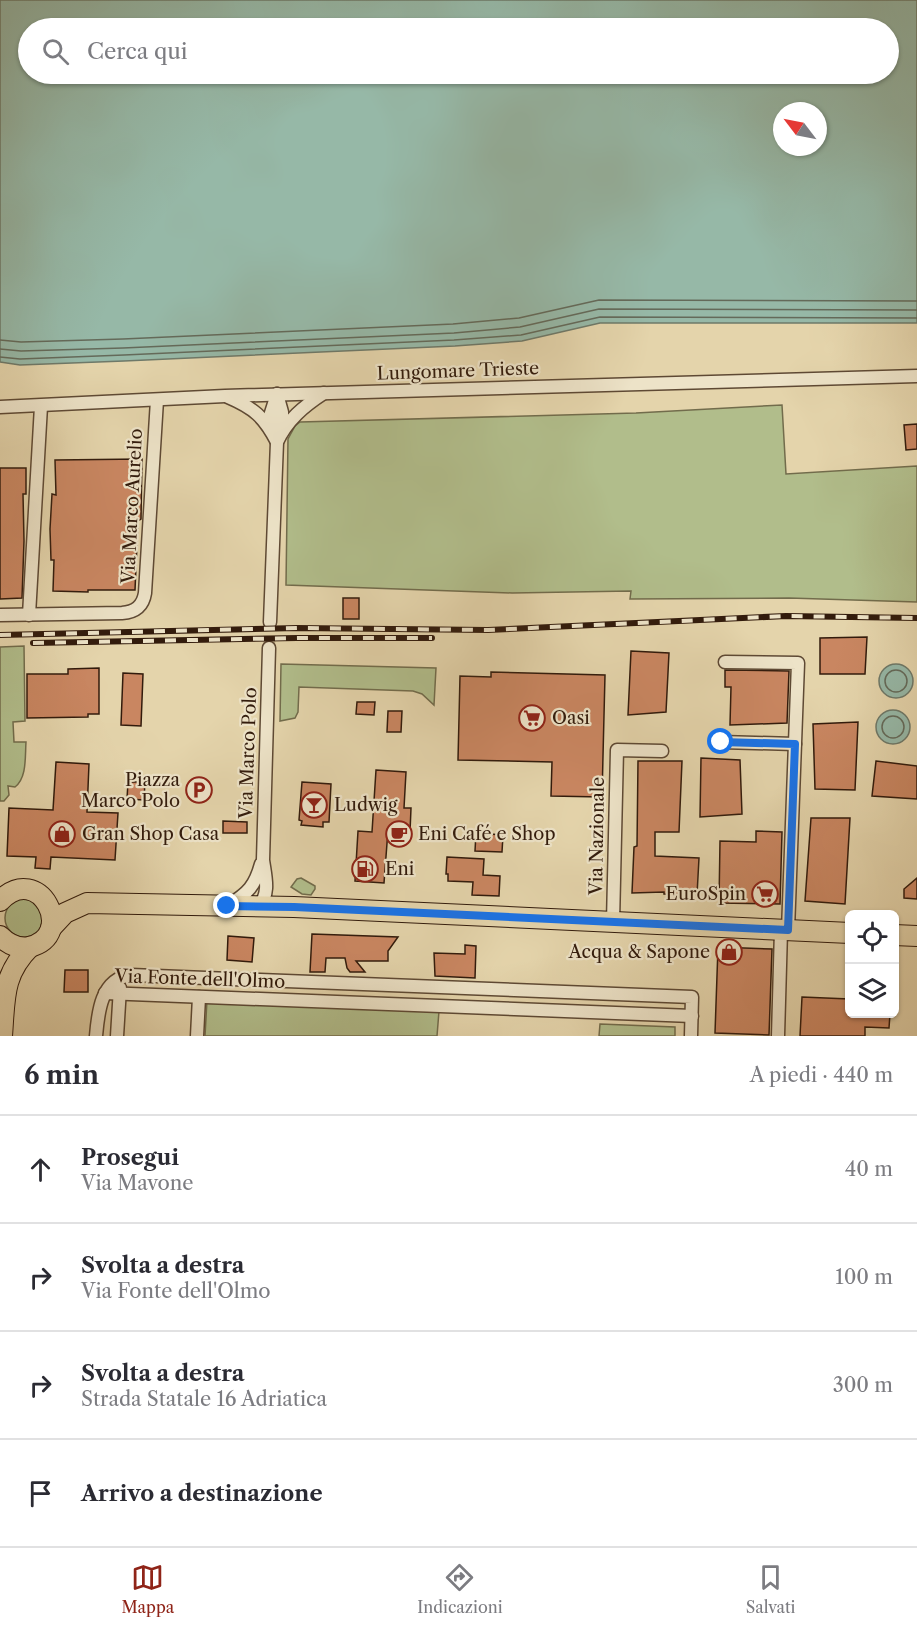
<!DOCTYPE html>
<html lang="it">
<head>
<meta charset="utf-8">
<style>
	:root { --surface:#fff; --page:#f2f2f3; --text:#2b2b33; --muted:#7c7c81; --line:#e1e1e2; --accent:#8f2418 }
	body { margin:0; font-family:"Libre Caslon Text",serif; background:var(--page); color:var(--text) }
	.controls { position:absolute; right:18px; bottom:18px; display:grid; overflow:hidden; border-radius:9px; box-shadow:0 2px 4px #0004 }
	.controls button { width:54px; height:54px; display:grid; place-items:center; padding:0; border:0; border-bottom:2px solid var(--line); background:var(--surface); color:var(--text); font:30px sans-serif }
	.compass { position:absolute; left:773px; top:102px; width:54px; height:54px; border-radius:50%; background:var(--surface); box-shadow:0 2px 4px #0004; rotate:302deg }
	.stop { position:absolute; width:18px; height:18px; margin:-14px; border:4px solid #1a73e8; border-radius:50%; background:#fff }
	.stop.end { background:#1a73e8; border-color:#fff; box-shadow:0 2px 6px #0008 }
	.list { margin:0; padding:0; list-style:none }
	h2 { display:flex; justify-content:space-between; align-items:center; height:78px; margin:0; padding:0 24px; font-size:26px }
	h2 small { font-size:20px; font-weight:400; color:var(--muted) }
	.list li { display:grid; grid-template-columns:39px 1fr auto; gap:18px; align-items:center; box-sizing:border-box; height:108px; padding:0 24px; border-top:2px solid var(--line) }
	.list b { display:block; font-size:22px; white-space:nowrap }
	.list p { margin:0; font-size:20px; white-space:nowrap; color:var(--muted) }
	.list em { font-size:20px; font-style:normal; color:var(--muted) }
	.icon { flex:none; width:33px; height:33px; fill:none; stroke:currentColor; stroke-width:2; stroke-linecap:round; stroke-linejoin:round }
	.map { position:relative; flex:none; width:917px; height:1036px; overflow:hidden }
	.search { position:absolute; background:var(--surface); box-shadow:0 2px 4px #0004; left:18px; right:18px; top:18px; height:66px; display:flex; align-items:center; gap:15px; box-sizing:border-box; padding:0 21px; border-radius:33px; color:var(--muted); font-size:22px }
	.sheet { height:510px; background:var(--surface) }
	nav { display:flex; justify-content:space-around; align-items:center; box-sizing:border-box; height:84px; border-top:2px solid var(--line); background:var(--surface); font-size:16px; color:var(--muted) }
	nav a { display:grid; justify-items:center; gap:3px }
	nav .on { color:var(--accent) }
	.map>svg:first-child { display:block }
	.green { fill:#b1bd8b; stroke:#726c4c; stroke-width:1.5 }
	.water { fill:#96b8a7; stroke:#6e7969; stroke-width:1.5; fill-rule:evenodd }
	.lines { fill:none; stroke-linecap:round; stroke-linejoin:round }
	.shore { stroke:#646a5a; stroke-width:1.5 }
	.building { fill:#c98661; stroke:#321b0c; stroke-width:1.5 }
	.street-tunnel { stroke:#c0af8b; stroke-width:12; stroke-dasharray:12 6; stroke-linecap:butt }
	.street-casing { stroke:#5e4934; stroke-width:15 }
	.primary-casing { stroke:#321b0c; stroke-width:22 }
	.street { stroke:#ede3c8; stroke-width:12 }
	.primary { stroke:#e4d4ab; stroke-width:20 }
	.rail-casing { stroke:#321b0c; stroke-width:6 }
	.rail { stroke:#ede3c8; stroke-width:4; stroke-dasharray:11; stroke-linecap:butt }
	.route { stroke:#1a73e8; stroke-width:8 }
	.labels { text-anchor:middle; dominant-baseline:central; stroke-width:4.5; stroke-linejoin:round; paint-order:stroke }
	.street-label { font-size:18px; fill:#321b0c; stroke:#ede3c8 }
	.poi-label { font-size:18px; fill:#321b0c; stroke:#ede3c8; text-anchor:start }
</style>
</head>
<body>
<div class="map">
<svg width="917" height="1036" viewBox="0 0 917 1036">
	<rect width="100%" height="100%" fill="#e4d4ab"/>
	<filter id="stains"><feTurbulence type="fractalNoise" baseFrequency=".00333" numOctaves="4"/><feColorMatrix values="0 0 0 0 .2 0 0 0 0 .09 0 0 0 0 .02 0 0 0 .5 -.17"/></filter>
	<radialGradient id="worn" r=".72"><stop offset=".6" stop-color="#630" stop-opacity="0"/><stop offset="1" stop-color="#630" stop-opacity=".3"/></radialGradient>
	<g class="green">
		<polygon points="782,405 786,474 917,466 917,602 789,598 630,599 631,591 512,593 286,585 288,439 295,426 300,422 636,413"/>
		<path d="M24 646 25 721 13 722 14 742H26C25 757 27 778 15 787L8 786 9 795 4 801H0V647Z"/>
		<polygon points="281,664 436,668 434,705 422,694 413,691 299,687 298,712 295,718 280,721"/>
		<polygon points="301,878 315,886 315,889 311,895 302,894 291,887 297,879"/>
		<circle cx="24" cy="918" r="19"/>
		<polygon points="207,1000 439,1011 437,1036 205,1036"/>
		<polygon points="600,1024 675,1027 675,1036 599,1036"/>
	</g>
	<g class="water">
		<path d="M0 0H917V323H600L522 341 455 346 124 361 20 365 0 362ZM28 28H888V74H28ZM782 111H818V147H782Z"/>
		<circle cx="896" cy="681" r="17"/>
		<circle cx="893" cy="727" r="17"/>
	</g>
	<g class="lines">
		<g class="shore">
			<polyline points="0,340 21,342 123,339 453,324 519,318 599,300 917,301"/>
			<polyline points="0,349 21,351 123,348 454,333 520,327 599,309 917,310"/>
			<polyline points="0,357 20,359 124,355 454,340 521,335 600,317 917,318"/>
			<circle cx="896" cy="681" r="11"/>
			<circle cx="893" cy="727" r="11"/>
		</g>
	</g>
	<g class="building">
		<polygon points="917,424 917,449 906,450 904,425"/>
		<polygon points="142,459 141,519 138,521 135,590 88,590 88,592 53,591 54,560 51,560 50,529 52,494 56,495 55,460"/>
		<polygon points="0,468 26,468 26,494 23,494 24,541 22,598 0,599"/>
		<rect x="343" y="598" width="16" height="21"/>
		<polygon points="867,637 865,674 820,674 820,638"/>
		<polygon points="631,651 669,653 666,712 628,715"/>
		<polygon points="99,668 99,714 88,714 88,717 27,718 27,674 68,674 68,669"/>
		<polygon points="725,670 789,671 787,723 730,725 731,687 725,687"/>
		<polygon points="491,672 605,675 602,797 551,796 552,762 458,760 460,676 491,677"/>
		<polygon points="123,673 143,674 141,726 121,725"/>
		<polygon points="357,702 375,702 374,715 356,714"/>
		<polygon points="388,711 402,711 401,732 387,732"/>
		<polygon points="858,722 855,790 815,789 813,724"/>
		<polygon points="701,758 740,760 742,814 700,817"/>
		<polygon points="638,761 682,761 679,832 655,832 655,856 699,858 697,895 664,894 664,892 632,893 634,847 637,846"/>
		<polygon points="876,761 917,766 917,799 872,796"/>
		<polygon points="56,762 89,764 87,812 118,813 115,860 51,857 50,869 35,868 36,857 7,856 9,808 53,810"/>
		<polygon points="376,770 406,772 404,808 411,808 410,832 388,830 384,883 355,881 358,831 372,832"/>
		<polygon points="128,782 145,782 144,800 127,799"/>
		<polygon points="302,782 331,784 329,822 323,822 323,827 301,825 302,821 299,820"/>
		<polygon points="811,818 850,818 845,904 805,901"/>
		<polygon points="223,821 247,822 247,833 223,833"/>
		<polygon points="756,831 782,832 780,904 719,903 720,841 756,842"/>
		<polygon points="476,833 503,835 502,852 475,851"/>
		<polygon points="447,857 484,859 483,875 500,876 499,896 472,895 473,882 448,881 448,874 446,874"/>
		<polygon points="917,878 917,899 904,898 904,889"/>
		<polygon points="312,934 398,937 388,951 388,961 356,961 365,972 350,972 347,968 345,958 326,958 325,972 310,972"/>
		<polygon points="228,936 254,938 252,962 227,960"/>
		<polygon points="465,945 476,946 475,978 435,976 434,953 465,954"/>
		<polygon points="718,947 772,949 769,1035 715,1033"/>
		<polygon points="65,970 88,970 88,992 64,992"/>
		<polygon points="802,997 849,999 849,1014 890,1014 889,1028 865,1027 865,1036 800,1036"/>
	</g>
	<g class="lines">
		<polyline class="street-tunnel" points="269,648 270,622"/>
		<g class="street-casing">
			<g id="street">
				<polyline points="277,394 282,412 282,430"/>
				<path d="M228 397C254 408 264 417 277 442"/>
				<polyline points="0,407 225,396 917,376"/>
				<polyline points="270,428 270,416 277,394"/>
				<path d="M0 615 122 613C135 612 143 606 145 593L157 400"/>
				<polyline points="29,615 41,406"/>
				<path d="M270 622 277 442C287 420 304 406 324 393"/>
				<polyline points="725,662 798,663 788,930"/>
				<polyline points="721,742 795,744"/>
				<path d="M229 905C248 893 255 886 261 864"/>
				<path d="M258 906C271 895 265 875 263 860L269 648"/>
				<polyline points="613,922 617,750 662,751"/>
				<polyline points="105,993 692,1016"/>
				<path d="M96 1036C98 1012 101 979 131 975L692 997 691 1036"/>
				<polyline points="117,1036 120,988"/>
				<polyline points="197,1036 199,997"/>
				<polyline points="778,1036 781,930"/>
			</g>
		</g>
		<g class="primary-casing">
			<g id="primary">
				<path d="M0 901C39 860 78 936 29 947 17 949 8 944 0 936"/>
				<polyline points="51,928 65,913 87,903 294,907 850,933"/>
				<polyline points="894,935 917,936"/>
				<path d="M2 1036C5 999 2 975 30 947"/>
			</g>
		</g>
		<use href="#street" class="street"/>
		<use href="#primary" class="primary"/>
		<g class="rail-casing">
			<g id="rail">
				<polyline points="0,635 297,628 488,630 786,616 917,618"/>
				<polyline points="33,643 297,638 432,638"/>
			</g>
		</g>
		<use href="#rail" class="rail"/>
	</g>
	<g class="lines">
		<polyline class="route" points="227,906 294,907 788,930 795,744 721,742"/>
	</g>
	<defs>
		<g id="supermarket-ring" transform="scale(1.35)"><circle r="9.5" fill="#ede3c8" stroke="#8f2418" stroke-width="1.5"/><path d="M-6-5.5h2.5l.6 2H6L4.5 2H-2.5L-4.4-4H-6ZM-1.5 3.2a1.3 1.3 0 1 0 .1 0ZM3 3.2a1.3 1.3 0 1 0 .1 0Z" fill="#8f2418"/></g>
		<g id="parking-ring" transform="scale(1.35)"><circle r="9.5" fill="#ede3c8" stroke="#8f2418" stroke-width="1.5"/><path d="M-3.5-5.5H1a3.5 3.5 0 0 1 0 7H-1V5.5H-3.5ZM-1-3.4V-.6H.8a1.4 1.4 0 0 0 0-2.8Z" fill="#8f2418"/></g>
		<g id="bar-ring" transform="scale(1.35)"><circle r="9.5" fill="#ede3c8" stroke="#8f2418" stroke-width="1.5"/><path d="M-6-5H6L.8 .8V4.5H3.5V6h-7V4.5H-.8V.8Z" fill="#8f2418"/></g>
		<g id="shop-ring" transform="scale(1.35)"><circle r="9.5" fill="#ede3c8" stroke="#8f2418" stroke-width="1.5"/><path d="M-5-2.5h2.3a2.7 3.5 0 0 1 5.4 0H5L5.5 6h-11ZM-1.5-2.5h3a1.5 2.3 0 0 0-3 0Z" fill="#8f2418"/></g>
		<g id="cafe-ring" transform="scale(1.35)"><circle r="9.5" fill="#ede3c8" stroke="#8f2418" stroke-width="1.5"/><path d="M-5.5-4.5H6V0H3Q3 3.5 0 3.5H-2.5Q-5.5 3.5-5.5 0ZM3-3.2v2h1.7v-2ZM-6 4.5H4V6H-6Z" fill="#8f2418"/></g>
		<g id="fuel-ring" transform="scale(1.35)"><circle r="9.5" fill="#ede3c8" stroke="#8f2418" stroke-width="1.5"/><path d="M-5.5-6h7V0h2V4h1.3V-2.5L3-4.5l.8-.8L6-3V5H2.5V1h-1V6h-7ZM-4.2-4.7v3.2H.2V-4.7Z" fill="#8f2418"/></g>
	</defs>
	<g fill-rule="evenodd">
		<use href="#supermarket-ring" x="532" y="718"/>
		<use href="#parking-ring" x="199" y="790"/>
		<use href="#bar-ring" x="314" y="805"/>
		<use href="#shop-ring" x="62" y="834"/>
		<use href="#cafe-ring" x="399" y="834"/>
		<use href="#fuel-ring" x="365" y="869"/>
		<use href="#supermarket-ring" x="765" y="894"/>
		<use href="#shop-ring" x="729" y="952"/>
	</g>
	<g class="labels">
		<g class="street-label">
			<text transform="translate(458 371) rotate(-2)">Lungomare Trieste</text>
			<text transform="translate(132 506) rotate(-87)">Via Marco Aurelio</text>
			<text transform="translate(248 753) rotate(-88)">Via Marco Polo</text>
			<text transform="translate(597 836) rotate(-89)">Via Nazionale</text>
			<text transform="translate(200 979) rotate(2)">Via Fonte dell'Olmo</text>
		</g>
		<g class="poi-label">
			<text x="552" y="718">Oasi</text>
			<text x="180" y="780" text-anchor="end">Piazza<tspan x="180" dy="21">Marco Polo</tspan></text>
			<text x="334" y="805">Ludwig</text>
			<text x="82" y="834">Gran Shop Casa</text>
			<text x="418" y="834">Eni Café e Shop</text>
			<text x="385" y="869">Eni</text>
			<text x="746" y="894" text-anchor="end">EuroSpin</text>
			<text x="710" y="952" text-anchor="end">Acqua &amp; Sapone</text>
		</g>
	</g>
	<rect width="100%" height="100%" filter="url(#stains)"/>
	<rect width="100%" height="100%" fill="url(#worn)"/>
</svg>
<div class="controls">
<button><svg class="icon" aria-label="locate" viewBox="0 0 24 24"><circle cx="12" cy="12" r="6"/><path d="M12 2v4M12 18v4M2 12h4M18 12h4"/></svg></button>
<button><svg class="icon" aria-label="layers" viewBox="0 0 24 24"><path d="M12 4l9 5-9 5-9-5zM3 14l9 5 9-5"/></svg></button>
</div>
<svg class="compass" viewBox="-18 -18 36 36"><path d="M0-13l5 13h-10z" fill="#e53935"/><path d="M0 13l5-13h-10z" fill="#7c7c81"/></svg>
<div class="stop" style="left:721px;top:742px"></div>
<div class="stop end" style="left:227px;top:906px"></div>
<div class="search"><svg class="icon" aria-label="search" viewBox="0 0 24 24"><circle cx="10" cy="10" r="6"/><path d="M15 15l6 6"/></svg>Cerca qui</div>
</div>
<section class="sheet">
<h2>6 min<small>A piedi · 440 m</small></h2>
<ul class="list">
<li><svg class="icon" aria-label="ahead" viewBox="0 0 24 24"><path d="M12 20V5M6 11l6-6 6 6"/></svg><div><b>Prosegui</b><p>Via Mavone</p></div><em>40 m</em></li>
<li><svg class="icon" aria-label="right" viewBox="0 0 24 24"><path d="M7 20v-9h11M14 6l5 5-5 5"/></svg><div><b>Svolta a destra</b><p>Via Fonte dell'Olmo</p></div><em>100 m</em></li>
<li><svg class="icon" aria-label="right" viewBox="0 0 24 24"><path d="M7 20v-9h11M14 6l5 5-5 5"/></svg><div><b>Svolta a destra</b><p>Strada Statale 16 Adriatica</p></div><em>300 m</em></li>
<li><svg class="icon" aria-label="arrive" viewBox="0 0 24 24"><path d="M6 21V4h12l-3 4 3 4H6"/></svg><div><b>Arrivo a destinazione</b></div></li>
</ul>
</section>
<nav>
<a class="on"><svg class="icon" aria-label="map" viewBox="0 0 24 24"><path d="M3 6l6-2 6 2 6-2v14l-6 2-6-2-6 2zM9 4v14M15 6v14"/></svg>Mappa</a>
<a><svg class="icon" aria-label="directions" viewBox="0 0 24 24"><path d="M12 3l9 9-9 9-9-9zM9 14v-3h6M13 9l2 2-2 2"/></svg>Indicazioni</a>
<a><svg class="icon" aria-label="saved" viewBox="0 0 24 24"><path d="M7 4h10v16l-5-4-5 4z"/></svg>Salvati</a>
</nav>
</body>
</html>
